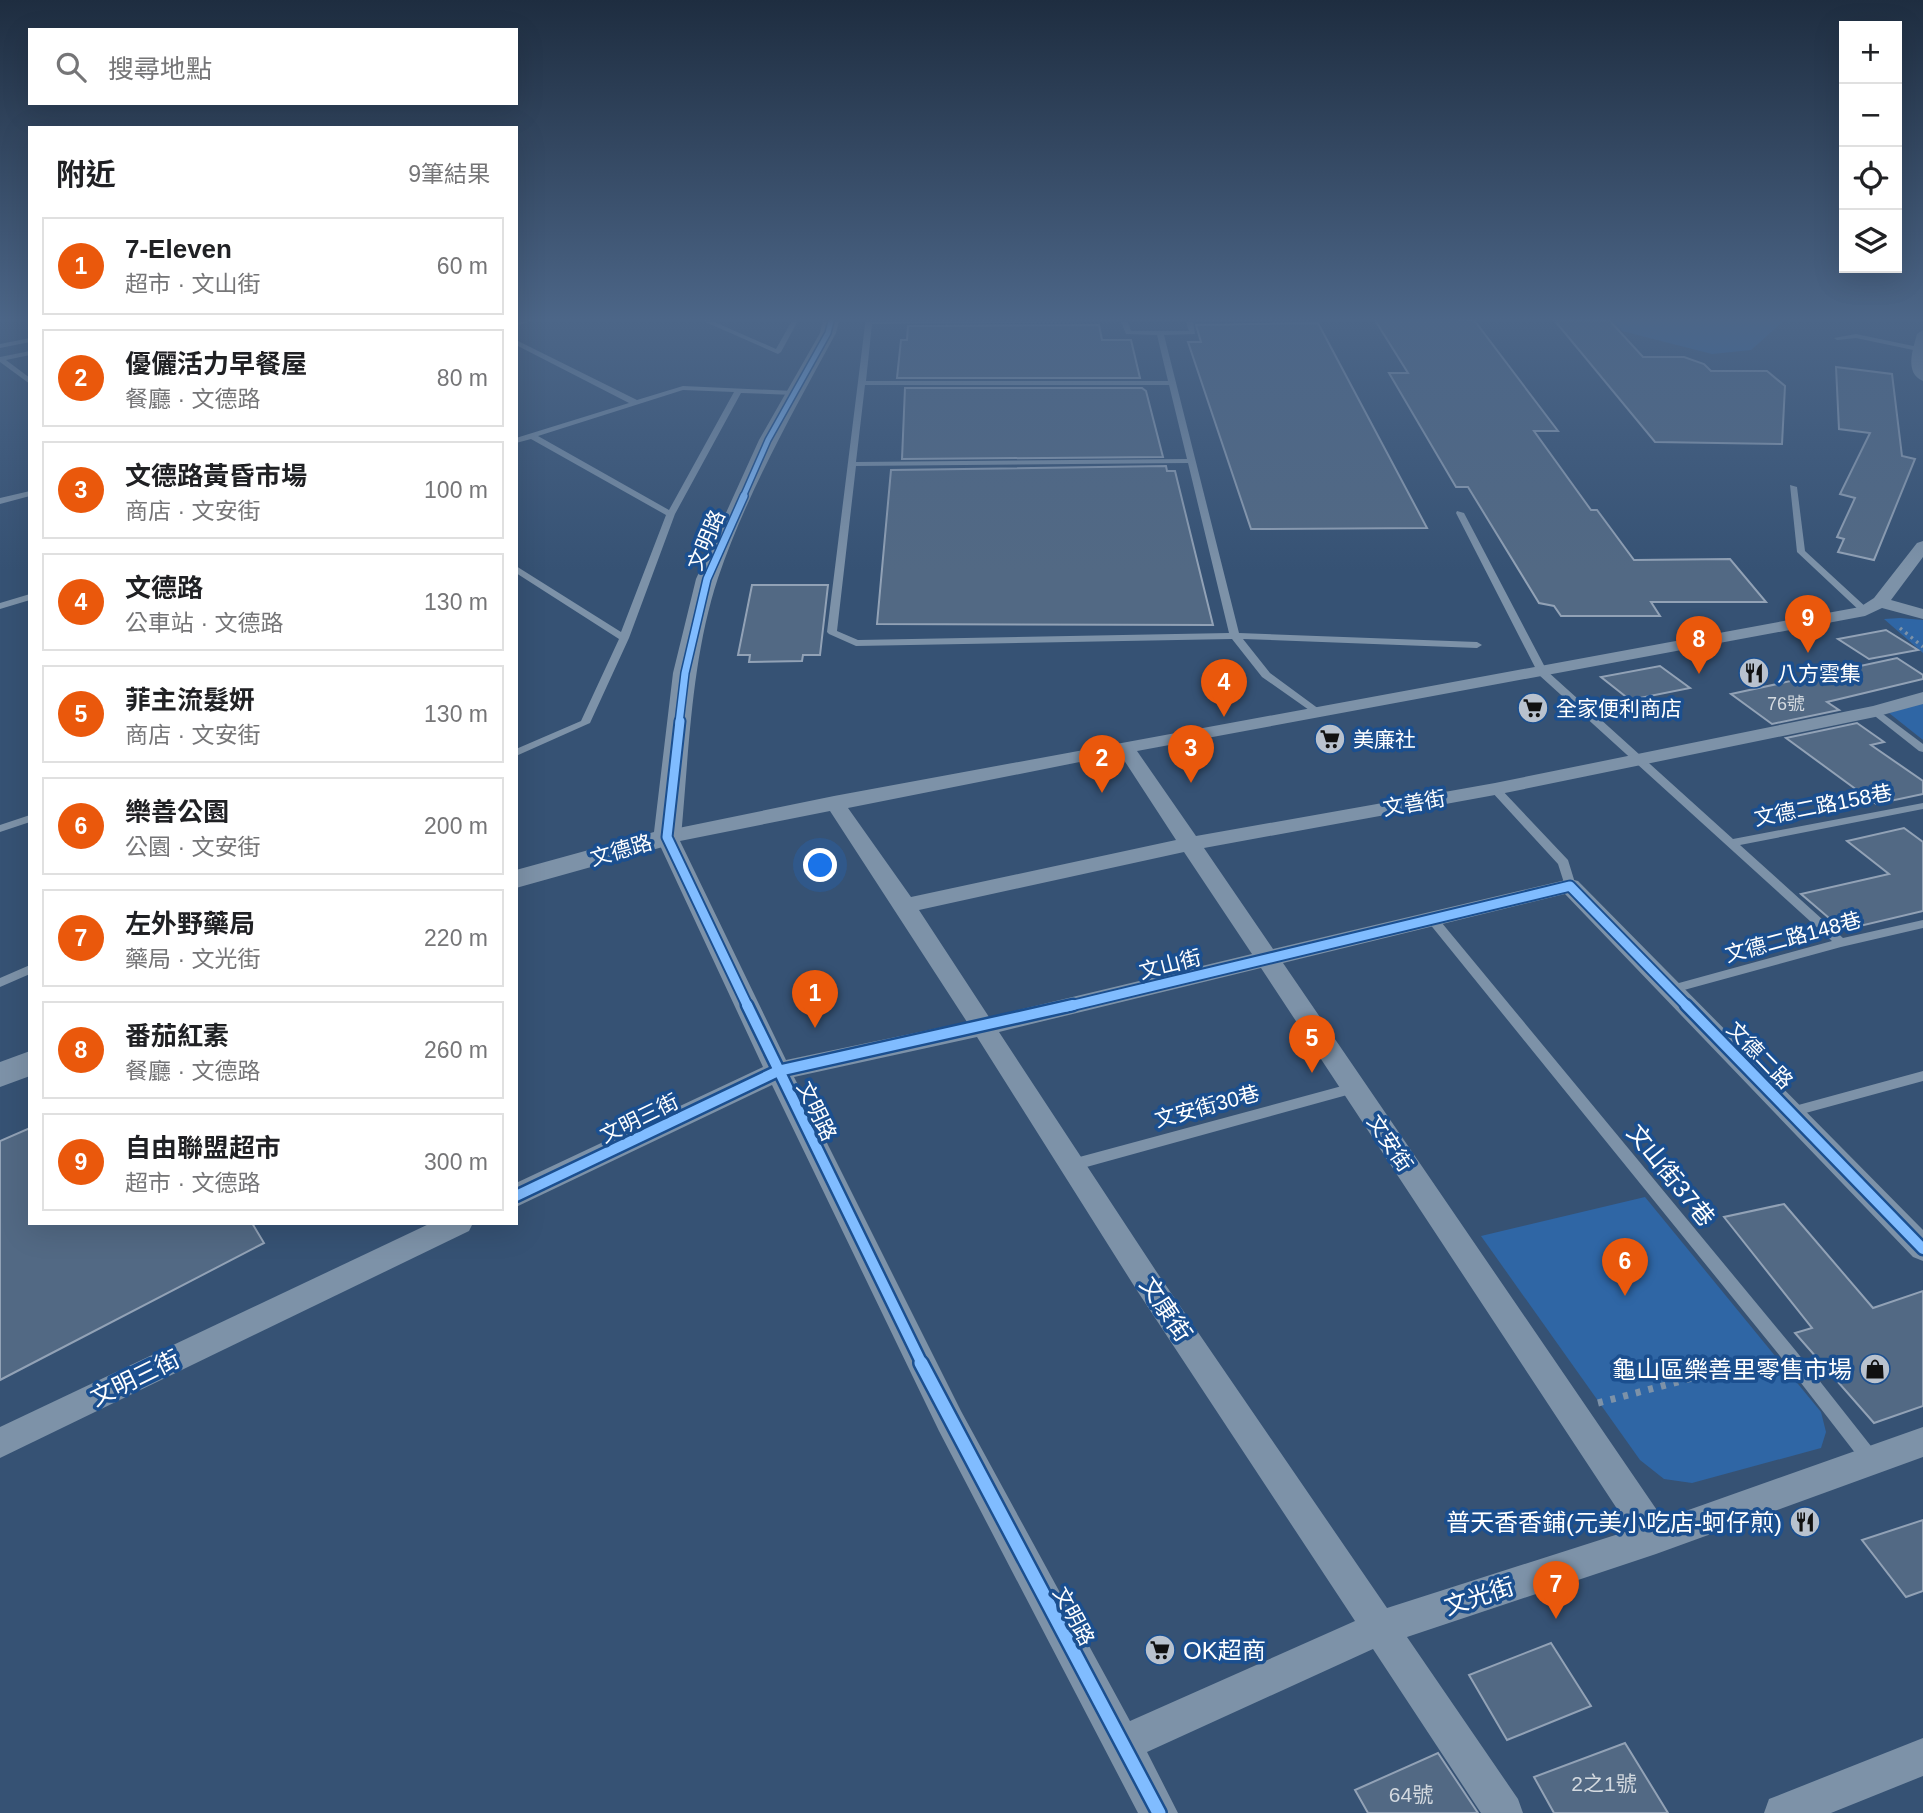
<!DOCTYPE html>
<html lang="zh-TW">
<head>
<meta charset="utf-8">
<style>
	:root { --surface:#fff; --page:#f2f2f2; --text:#202124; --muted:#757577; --line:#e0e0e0; --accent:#ea580c }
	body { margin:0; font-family:Arial,"Noto Sans TC",sans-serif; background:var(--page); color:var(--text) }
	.controls { position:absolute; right:21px; top:21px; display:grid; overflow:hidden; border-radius:0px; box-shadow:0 7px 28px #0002 }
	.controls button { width:63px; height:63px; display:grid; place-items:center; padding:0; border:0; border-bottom:2px solid var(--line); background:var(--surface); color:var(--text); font:35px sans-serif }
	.you { position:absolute; left:821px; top:866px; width:24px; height:24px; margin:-18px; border:5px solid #fff; border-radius:50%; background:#1a73e8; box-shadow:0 0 0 10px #1a73e833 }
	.badge { display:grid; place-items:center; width:46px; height:46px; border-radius:50%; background:var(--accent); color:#fff; font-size:23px; font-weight:700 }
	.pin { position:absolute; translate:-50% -58px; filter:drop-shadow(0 2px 4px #0008) }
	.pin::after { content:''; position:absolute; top:37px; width:24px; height:21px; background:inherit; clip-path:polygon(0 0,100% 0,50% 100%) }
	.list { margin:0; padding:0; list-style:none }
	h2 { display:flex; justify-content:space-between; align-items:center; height:91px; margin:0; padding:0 28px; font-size:30px }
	h2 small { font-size:23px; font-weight:400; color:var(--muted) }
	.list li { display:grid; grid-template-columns:46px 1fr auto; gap:21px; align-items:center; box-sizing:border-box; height:98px; margin:0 14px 14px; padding:0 14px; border:2px solid var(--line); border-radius:0px }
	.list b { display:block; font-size:26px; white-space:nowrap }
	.list p { margin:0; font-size:23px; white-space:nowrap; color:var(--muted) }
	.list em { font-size:23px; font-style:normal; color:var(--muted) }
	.icon { flex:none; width:38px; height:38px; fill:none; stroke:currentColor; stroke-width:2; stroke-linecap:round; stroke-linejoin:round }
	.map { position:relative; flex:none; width:1923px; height:1813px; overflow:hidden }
	.search { position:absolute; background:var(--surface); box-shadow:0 7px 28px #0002; left:28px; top:28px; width:490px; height:77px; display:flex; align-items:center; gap:18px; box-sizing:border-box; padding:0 24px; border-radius:0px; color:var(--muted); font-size:26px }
	.panel { position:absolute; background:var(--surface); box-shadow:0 7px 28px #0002; left:28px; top:126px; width:490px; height:1099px; border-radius:0px }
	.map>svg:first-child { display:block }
	.green { fill:#2f66a5 }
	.building { fill:#526984; stroke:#92a2b6; stroke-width:2 }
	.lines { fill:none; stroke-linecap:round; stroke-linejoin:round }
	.path-far2 { stroke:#7d92a8; stroke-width:3.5; stroke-dasharray:2.5 4.5; stroke-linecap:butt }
	.path-far1 { stroke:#7d92a8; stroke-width:5; stroke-dasharray:4.5 6; stroke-linecap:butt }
	.path { stroke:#7d92a8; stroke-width:7; stroke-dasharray:5 8; stroke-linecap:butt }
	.service { fill:#7d92a8; fill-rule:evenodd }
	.minor { fill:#7d92a8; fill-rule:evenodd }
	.tertiary { fill:#7d92a8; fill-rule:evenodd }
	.cycleway-far4-casing { stroke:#1b4f8f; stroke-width:8 }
	.cycleway-far3-casing { stroke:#1b4f8f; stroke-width:10 }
	.cycleway-far2-casing { stroke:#1b4f8f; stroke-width:13 }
	.cycleway-far1-casing { stroke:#1b4f8f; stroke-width:15 }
	.cycleway-casing { stroke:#1b4f8f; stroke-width:18 }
	.cycleway-far4 { stroke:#80bcff; stroke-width:5 }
	.cycleway-far3 { stroke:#80bcff; stroke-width:7 }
	.cycleway-far2 { stroke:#80bcff; stroke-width:9 }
	.cycleway-far1 { stroke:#80bcff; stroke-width:10 }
	.cycleway { stroke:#80bcff; stroke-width:13 }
	.labels { text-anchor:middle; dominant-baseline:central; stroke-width:7; stroke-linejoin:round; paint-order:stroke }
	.number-label { font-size:18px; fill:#d4dae0 }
	.street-label { font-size:21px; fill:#fff; stroke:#1b4f8f }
	.poi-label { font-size:21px; fill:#fff; stroke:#1b4f8f; text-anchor:start }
	.near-number-label { font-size:21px; fill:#d4dae0 }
	.near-street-label { font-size:24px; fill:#fff; stroke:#1b4f8f }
	.near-poi-label { font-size:24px; fill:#fff; stroke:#1b4f8f; text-anchor:end }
</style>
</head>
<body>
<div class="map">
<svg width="1923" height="1813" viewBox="0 0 1923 1813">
	<rect width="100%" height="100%" fill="#365274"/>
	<g class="green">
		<polygon points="1612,317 1788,317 1751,350 1712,354 1622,331"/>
		<polygon points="1900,618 1923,620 1923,653 1884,619"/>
		<polygon points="1923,703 1923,740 1889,713"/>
		<polygon points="1645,1197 1821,1412 1826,1432 1821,1448 1692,1483 1664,1479 1640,1460 1481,1236"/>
	</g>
	<g class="building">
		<polygon points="1373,317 1474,320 1558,431 1534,431 1591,510 1597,510 1634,560 1730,559 1766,602 1651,602 1660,616 1561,616 1554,606 1539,603 1468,487 1456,487 1389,373 1408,373"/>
		<polygon points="1555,321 1610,321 1643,357 1684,357 1704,364 1711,371 1767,371 1785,386 1782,444 1655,442"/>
		<polygon points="1318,323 1427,528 1251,529 1188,342 1201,342 1196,325"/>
		<polygon points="1099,325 1102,340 1131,340 1140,378 897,378 901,340 907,340 908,326"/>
		<polygon points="1836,367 1892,374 1902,456 1915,459 1874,560 1838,552 1844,539 1837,537 1855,498 1840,494 1870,433 1839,429"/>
		<polygon points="905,388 1142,388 1146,391 1163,457 902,459"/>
		<polygon points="1166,466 1167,471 1175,471 1213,625 877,624 891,470"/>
		<polygon points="752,585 828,585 820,655 803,655 802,661 749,662 750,655 738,655"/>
		<polygon points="1886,630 1918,650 1869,659 1838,639"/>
		<polygon points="1897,658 1923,675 1923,679 1827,702 1839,710 1772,724 1731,694"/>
		<polygon points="1660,666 1690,688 1630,700 1601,677"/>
		<polygon points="1857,723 1884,742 1871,745 1923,781 1923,794 1876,804 1786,738"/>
		<polygon points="1904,828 1923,842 1923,911 1843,930 1801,894 1889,874 1847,841"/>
		<polygon points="30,1128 30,1223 252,1223 264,1243 0,1380 0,1141"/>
		<polygon points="1784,1204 1873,1308 1923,1291 1923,1406 1874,1423 1795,1333 1812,1328 1724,1217"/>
		<polygon points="1923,1520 1923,1591 1906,1597 1862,1540"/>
		<polygon points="1551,1643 1591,1706 1507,1740 1469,1675"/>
		<polygon points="1625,1743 1668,1813 1554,1813 1534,1777"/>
		<polygon points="1438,1753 1478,1813 1368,1813 1355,1790"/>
	</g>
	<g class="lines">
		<polyline class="path-far2" points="1900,628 1923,647"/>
		<polyline class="path-far1" points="1742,1364 1766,1358"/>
		<polyline class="path" points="1598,1403 1749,1363"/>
		<g class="service">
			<polygon points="533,317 544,317 516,326 516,322"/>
			<polygon points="694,317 703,317 776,349 794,317 800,317 781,352 778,354"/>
			<path d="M866 317H872V320L1309 319 1310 320 1307 322H1193L1195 334 1164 335 1239 633 1477 642 1482 645 1477 648 1243 639 1270 673 1323 712 1324 714 1319 717 1262 677 1232 639 856 646 829 634 827 632ZM1121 322 1126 334 1157 335 1168 381H866L872 324ZM1128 322H1186L1189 331H1131ZM865 385H1169L1187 459 856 462ZM1188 463 1229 633 858 640 837 631 856 466Z"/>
			<polygon points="1856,334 1918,347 1921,349 1918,351 1856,338 1837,340 1834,338"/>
			<polygon points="30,338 30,342 0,348 0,344"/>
			<path d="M516 340 637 400 683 386 794 391 798 393 794 395 741 393 675 514 629 638 590 723 516 756V749L581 721 619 639 516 573V566L621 632 666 515 531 439 516 443V438L629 403 516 345ZM683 390 734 392 669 510 538 436Z"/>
			<polygon points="30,351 30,355 6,360 30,378 30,384 0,362 0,357"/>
			<polygon points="1790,485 1797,487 1805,551 1868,609 1868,613 1862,613 1797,552"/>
			<polygon points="30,491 30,496 0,504 0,498"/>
			<polygon points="1457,511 1464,513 1547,671 1733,839 1923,803 1923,809 1740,845 1843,938 1923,920 1923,928 1841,947 1673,993 1668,992 1666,989 1668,986 1832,941 1539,675 1456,513"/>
			<polygon points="30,594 30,600 0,609 0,603"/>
			<polygon points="1875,708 1923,744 1923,752 1919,751 1871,713 1870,711"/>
			<polygon points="1495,786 1499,787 1568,860 1576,886 1574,889 1566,889 1558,864 1491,791 1489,789"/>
			<polygon points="30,815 30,822 0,832 0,825"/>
			<polygon points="1433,916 1437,917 1796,1351 1878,1455 1881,1461 1878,1467 1872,1469 1866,1467 1784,1361 1429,923 1427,920"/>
			<polygon points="30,965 30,974 0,987 0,978"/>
			<polygon points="1923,1071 1923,1081 1791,1117 1786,1116 1784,1112 1786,1108 1791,1107"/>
			<polygon points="1353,1083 1358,1084 1360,1088 1358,1092 1072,1171 1067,1169 1065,1165 1067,1161 1072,1159"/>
		</g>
		<g class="minor">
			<path d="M1923 330V381C1904 373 1913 349 1917 334Z"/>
			<path d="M1923 541V557L1891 600 1923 609V619L1882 608 1865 616 1137 751 1196 836 1495 783 1873 706 1923 692V704L1875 717 1495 795 1204 848 1273 949 1570 879 1578 881 1923 1230V1261L1913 1257 1565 894 1283 963 1663 1519 1923 1427V1457L1656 1554 1407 1637 1518 1799 1523 1813H1481L1373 1649 1147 1752 1178 1813H1138L939 1431 772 1085 516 1207V1183L763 1067 656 837 659 832 834 796 1860 607 1874 598 1917 543ZM1120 754 1176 840 911 897 848 808ZM830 811 967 1022 786 1060 680 841ZM1184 852 1252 954 989 1017 919 910ZM1261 968 1631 1530 1387 1608 1156 1271 999 1032ZM977 1037 1136 1289 1355 1621 1130 1721 961 1411 794 1077Z"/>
			<polygon points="431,1223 473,1223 469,1231 0,1458 0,1427"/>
			<polygon points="1923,1738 1923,1776 1831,1813 1764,1813 1769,1799"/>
		</g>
		<g class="tertiary">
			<path d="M824 317H840L836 333C793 412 747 493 718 578 691 660 689 752 681 837L677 843 516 888V870L654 832 673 673 696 579 759 440 820 333Z"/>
			<polygon points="30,1051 30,1076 0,1087 0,1062"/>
		</g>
		<g class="cycleway-far4-casing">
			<polyline id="cycleway-far4" points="743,497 768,440 828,333 832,317"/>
		</g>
		<g class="cycleway-far3-casing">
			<polyline id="cycleway-far3" points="679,723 685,673 707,579 744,496"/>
		</g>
		<g class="cycleway-far2-casing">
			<g id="cycleway-far2">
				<polyline points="680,721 667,837 748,1007"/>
				<polyline points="1066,1007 1570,886 1688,1007"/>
			</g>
		</g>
		<g class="cycleway-far1-casing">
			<g id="cycleway-far1">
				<polyline points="747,1005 922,1364"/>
				<polyline points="1686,1005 1923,1249"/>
				<polyline points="516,1196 778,1071 1073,1005"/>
			</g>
		</g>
		<g class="cycleway-casing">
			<polyline id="cycleway" points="921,1363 1159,1813"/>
		</g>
		<use href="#cycleway-far4" class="cycleway-far4"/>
		<use href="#cycleway-far3" class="cycleway-far3"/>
		<use href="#cycleway-far2" class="cycleway-far2"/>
		<use href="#cycleway-far1" class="cycleway-far1"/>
		<use href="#cycleway" class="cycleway"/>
	</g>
	<linearGradient id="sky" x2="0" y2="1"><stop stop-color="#1e2d40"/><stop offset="0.56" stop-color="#4c6688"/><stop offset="1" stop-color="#4c6688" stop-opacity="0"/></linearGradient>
	<rect width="1923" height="571" fill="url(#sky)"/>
	<defs>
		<g id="restaurant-disc" transform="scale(1.575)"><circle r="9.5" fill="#b9c2ce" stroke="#1b4f8f"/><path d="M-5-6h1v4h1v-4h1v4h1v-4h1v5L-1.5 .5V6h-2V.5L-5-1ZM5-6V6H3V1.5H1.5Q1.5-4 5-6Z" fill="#111"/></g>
		<g id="supermarket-disc" transform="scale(1.575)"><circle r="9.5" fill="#b9c2ce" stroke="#1b4f8f"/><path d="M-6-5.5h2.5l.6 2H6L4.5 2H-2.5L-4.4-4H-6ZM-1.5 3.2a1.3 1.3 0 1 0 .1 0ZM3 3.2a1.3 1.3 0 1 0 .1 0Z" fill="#111"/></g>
		<g id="shop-disc" transform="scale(1.575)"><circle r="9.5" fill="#b9c2ce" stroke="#1b4f8f"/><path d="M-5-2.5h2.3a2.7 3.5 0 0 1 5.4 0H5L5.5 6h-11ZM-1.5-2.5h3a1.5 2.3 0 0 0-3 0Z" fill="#111"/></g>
	</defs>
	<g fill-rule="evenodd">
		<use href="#restaurant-disc" x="1754" y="673"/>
		<use href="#supermarket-disc" x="1533" y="708"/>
		<use href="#supermarket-disc" x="1330" y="739"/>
		<use href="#shop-disc" x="1875" y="1369"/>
		<use href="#restaurant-disc" x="1805" y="1522"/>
		<use href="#supermarket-disc" x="1160" y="1650"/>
	</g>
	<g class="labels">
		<g class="number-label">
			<text x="1786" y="704">76號</text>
		</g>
		<g class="street-label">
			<text transform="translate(706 540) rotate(-67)">文明路</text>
			<text transform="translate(1414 803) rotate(-10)">文善街</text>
			<text transform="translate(1823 805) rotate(-11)">文德二路158巷</text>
			<text transform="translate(621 850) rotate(-16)">文德路</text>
			<text transform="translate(1793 937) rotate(-15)">文德二路148巷</text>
			<text transform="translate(1170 964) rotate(-14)">文山街</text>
			<text transform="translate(1760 1055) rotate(46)">文德二路</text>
			<text transform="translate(1207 1106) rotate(-15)">文安街30巷</text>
			<text transform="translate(817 1111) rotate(64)">文明路</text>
			<text transform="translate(639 1118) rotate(-26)">文明三街</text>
			<text transform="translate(1390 1143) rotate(56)">文安街</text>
			<text transform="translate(1074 1616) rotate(62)">文明路</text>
		</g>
		<g class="poi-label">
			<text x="1777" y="673">八方雲集</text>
			<text x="1556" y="708">全家便利商店</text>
			<text x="1353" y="739">美廉社</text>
		</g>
		<g class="near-number-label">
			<text x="1604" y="1783">2之1號</text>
			<text x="1411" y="1794">64號</text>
		</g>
		<g class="near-street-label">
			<text transform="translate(1671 1175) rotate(51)">文山街37巷</text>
			<text transform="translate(1166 1309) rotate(56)">文康街</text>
			<text transform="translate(135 1378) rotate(-26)">文明三街</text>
			<text transform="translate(1479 1596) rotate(-18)">文光街</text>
		</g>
		<g class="near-poi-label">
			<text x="1852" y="1369">龜山區樂善里零售市場</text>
			<text x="1782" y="1522">普天香香鋪(元美小吃店-蚵仔煎)</text>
			<text x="1183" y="1650" text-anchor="start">OK超商</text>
		</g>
	</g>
</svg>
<div class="controls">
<button>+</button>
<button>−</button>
<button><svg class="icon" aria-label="locate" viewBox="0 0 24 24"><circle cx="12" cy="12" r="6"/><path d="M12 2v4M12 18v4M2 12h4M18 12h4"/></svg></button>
<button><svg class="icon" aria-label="layers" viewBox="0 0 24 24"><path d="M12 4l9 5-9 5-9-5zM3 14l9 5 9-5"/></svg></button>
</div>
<div class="you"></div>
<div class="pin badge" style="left:815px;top:1028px">1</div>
<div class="pin badge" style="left:1102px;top:793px">2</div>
<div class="pin badge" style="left:1191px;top:783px">3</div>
<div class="pin badge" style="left:1224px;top:717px">4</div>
<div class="pin badge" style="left:1312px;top:1073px">5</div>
<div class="pin badge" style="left:1625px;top:1296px">6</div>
<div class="pin badge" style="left:1556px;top:1619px">7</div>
<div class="pin badge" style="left:1699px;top:674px">8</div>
<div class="pin badge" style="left:1808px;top:653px">9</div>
<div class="search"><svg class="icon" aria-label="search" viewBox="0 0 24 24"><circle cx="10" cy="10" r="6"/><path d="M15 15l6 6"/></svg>搜尋地點</div>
<section class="panel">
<h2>附近<small>9筆結果</small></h2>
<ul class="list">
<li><span class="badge">1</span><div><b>7-Eleven</b><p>超市 · 文山街</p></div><em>60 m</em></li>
<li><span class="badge">2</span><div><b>優儷活力早餐屋</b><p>餐廳 · 文德路</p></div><em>80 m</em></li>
<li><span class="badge">3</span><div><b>文德路黃昏市場</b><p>商店 · 文安街</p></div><em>100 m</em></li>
<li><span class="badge">4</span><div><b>文德路</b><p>公車站 · 文德路</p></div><em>130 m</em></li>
<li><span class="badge">5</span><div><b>菲主流髮妍</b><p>商店 · 文安街</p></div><em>130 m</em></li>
<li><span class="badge">6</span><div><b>樂善公園</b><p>公園 · 文安街</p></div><em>200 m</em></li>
<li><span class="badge">7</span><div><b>左外野藥局</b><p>藥局 · 文光街</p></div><em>220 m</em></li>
<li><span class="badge">8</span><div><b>番茄紅素</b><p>餐廳 · 文德路</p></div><em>260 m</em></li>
<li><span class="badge">9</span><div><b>自由聯盟超市</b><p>超市 · 文德路</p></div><em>300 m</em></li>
</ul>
</section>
</div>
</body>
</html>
